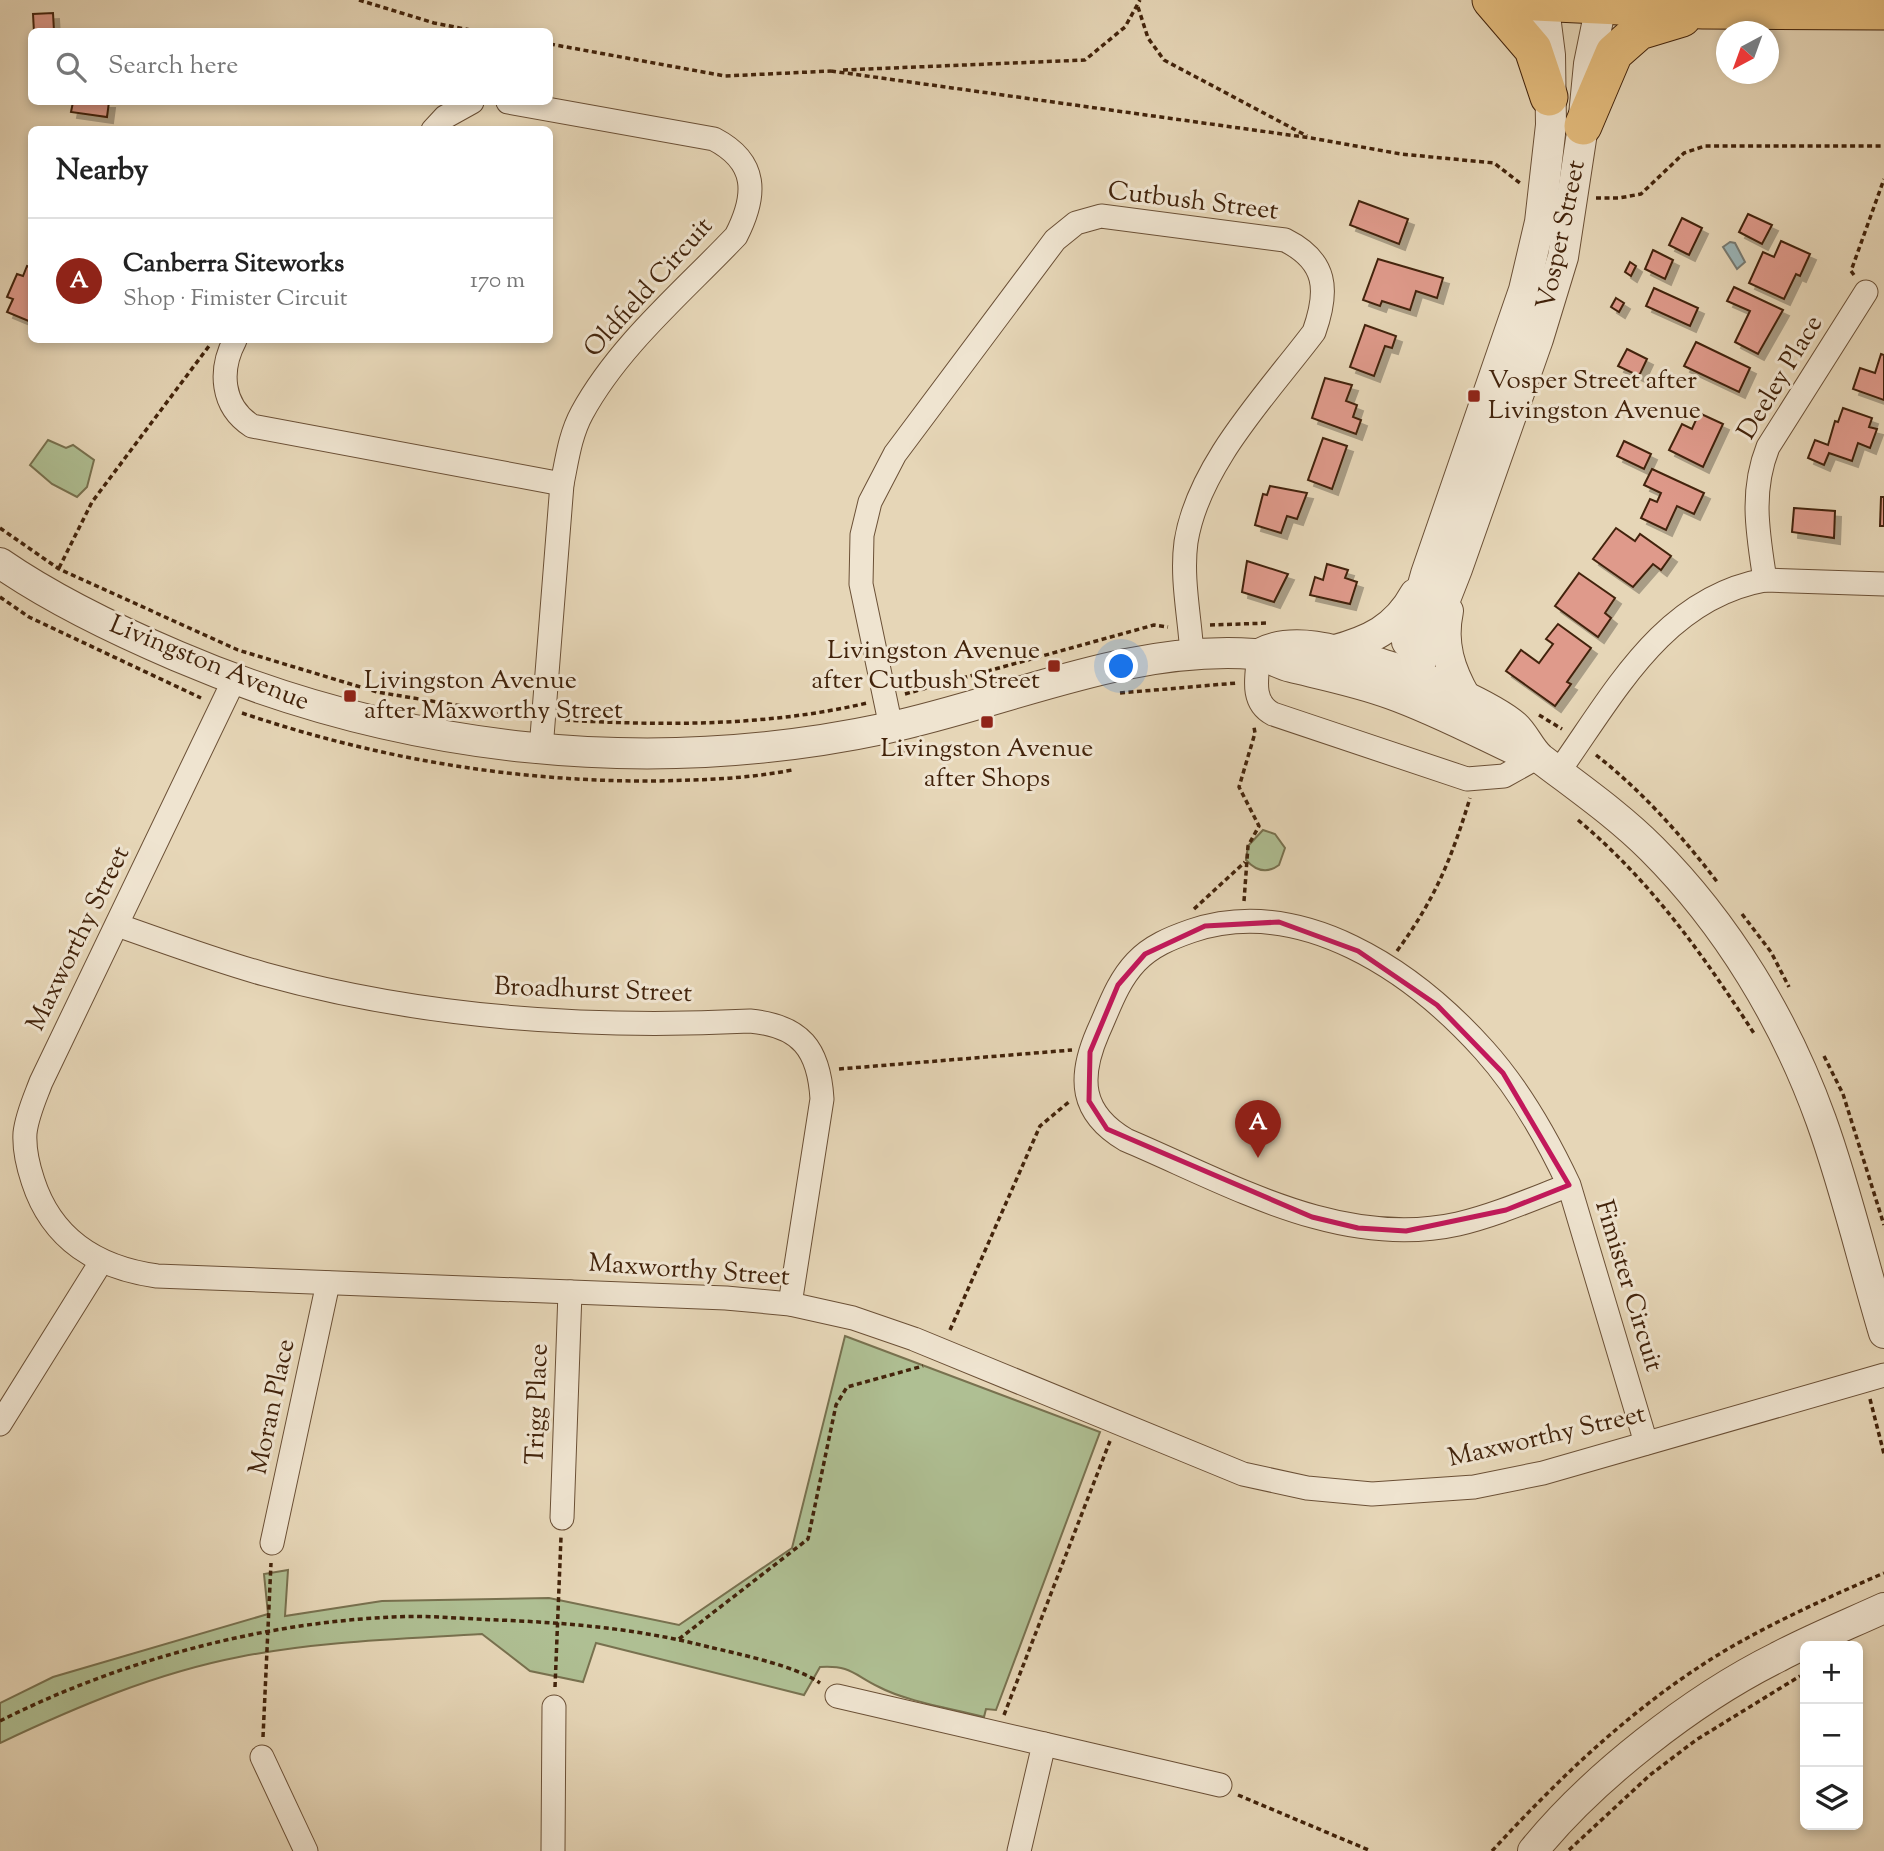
<!DOCTYPE html>
<html lang="en">
<head>
<meta charset="utf-8">
<style>
	:root { --surface:#fff; --page:#f6f6f6; --text:#222; --muted:#767676; --line:#e0e0e0; --accent:#8f2418 }
	body { margin:0; font-family:"Sorts Mill Goudy",serif; background:var(--page); color:var(--text) }
	.controls { position:absolute; right:21px; bottom:21px; display:grid; overflow:hidden; border-radius:10px; box-shadow:0 4px 10px #0003 }
	.controls button { width:63px; height:63px; display:grid; place-items:center; padding:0; border:0; border-bottom:2px solid var(--line); background:var(--surface); color:var(--text); font:35px sans-serif }
	.compass { position:absolute; left:1716px; top:21px; width:63px; height:63px; border-radius:50%; background:var(--surface); box-shadow:0 4px 10px #0003; rotate:221deg }
	.you { position:absolute; left:1122px; top:667px; width:24px; height:24px; margin:-18px; border:5px solid #fff; border-radius:50%; background:#1a73e8; box-shadow:0 0 0 10px #1a73e833 }
	.badge { display:grid; place-items:center; width:46px; height:46px; border-radius:50%; background:var(--accent); color:#fff; font-size:23px; font-weight:700 }
	.pin { position:absolute; translate:-50% -58px; filter:drop-shadow(0 2px 4px #0008) }
	.pin::after { content:''; position:absolute; top:37px; width:24px; height:21px; background:inherit; clip-path:polygon(0 0,100% 0,50% 100%) }
	.list { margin:0; padding:0; list-style:none }
	h2 { display:flex; justify-content:space-between; align-items:center; height:91px; margin:0; padding:0 28px; font-size:30px }
	h2 small { font-size:23px; font-weight:400; color:var(--muted) }
	.list li { display:grid; grid-template-columns:46px 1fr auto; gap:21px; align-items:center; box-sizing:border-box; height:126px; padding:0 28px; border-top:2px solid var(--line) }
	.list b { display:block; font-size:26px; white-space:nowrap }
	.list p { margin:0; font-size:23px; white-space:nowrap; color:var(--muted) }
	.list em { font-size:23px; font-style:normal; color:var(--muted) }
	.icon { flex:none; width:38px; height:38px; fill:none; stroke:currentColor; stroke-width:2; stroke-linecap:round; stroke-linejoin:round }
	.map { position:relative; flex:none; width:1884px; height:1851px; overflow:hidden }
	.search { position:absolute; background:var(--surface); box-shadow:0 4px 10px #0003; left:28px; top:28px; width:525px; height:77px; display:flex; align-items:center; gap:18px; box-sizing:border-box; padding:0 24px; border-radius:10px; color:var(--muted); font-size:26px }
	.panel { position:absolute; background:var(--surface); box-shadow:0 4px 10px #0003; left:28px; top:126px; width:525px; height:217px; border-radius:10px }
	.map>svg:first-child { display:block }
	.green { fill:#afbf93; stroke:#78714f; stroke-width:2 }
	.water { fill:#9bb6b9; stroke:#777b73; stroke-width:2 }
	.building { fill:#df9a8b; stroke:#42230b; stroke-width:2; filter:url(#shadow) }
	.lines { fill:none; stroke-linecap:round; stroke-linejoin:round }
	.minor-casing { stroke:#6b5036; stroke-width:25 }
	.tertiary-casing { stroke:#6b5036; stroke-width:32 }
	.primary-casing { stroke:#42230b; stroke-width:39 }
	.path { stroke:#42230b; stroke-width:3.5; stroke-dasharray:5 3.5; stroke-linecap:butt }
	.minor { stroke:#efe4d0; stroke-width:23 }
	.tertiary { stroke:#efe4d0; stroke-width:30 }
	.primary { stroke:#e3bb7c; stroke-width:37 }
	.marked { fill:none; stroke:#c2185b; stroke-width:5; stroke-linejoin:round }
	.poi-dot { fill:#8f2418; stroke:#efe4d0; stroke-width:2.5 }
	.labels { text-anchor:middle; dominant-baseline:central; stroke-width:6; stroke-linejoin:round; paint-order:stroke }
	.street-label { font-size:26px; fill:#42230b; stroke:#efe4d0 }
	.poi-label { font-size:26px; fill:#42230b; stroke:#efe4d0; text-anchor:start }
</style>
</head>
<body>
<div class="map">
<svg width="1884" height="1851" viewBox="0 0 1884 1851">
	<defs>
		<filter id="shadow"><feDropShadow dx="6" dy="6" stdDeviation="0" flood-color="#0004"/></filter>
	</defs>
	<rect width="100%" height="100%" fill="#e6d6b7"/>
	<filter id="stains"><feTurbulence type="fractalNoise" baseFrequency=".00286" numOctaves="4"/><feColorMatrix values="0 0 0 0 .2 0 0 0 0 .09 0 0 0 0 .02 0 0 0 .5 -.17"/></filter>
	<radialGradient id="worn" r=".72"><stop offset=".6" stop-color="#630" stop-opacity="0"/><stop offset="1" stop-color="#630" stop-opacity=".3"/></radialGradient>
	<g class="green">
		<polygon points="48,440 66,448 73,445 94,460 87,487 77,497 52,484 30,465"/>
		<path d="M1263 830 1275 834 1285 848 1279 865C1267 874 1256 871 1246 860L1248 846Z"/>
		<path d="M845 1336 1100 1432 996 1710 986 1709 984 1717C954 1709 905 1701 879 1687 854 1675 851 1665 820 1667L804 1695 596 1643 583 1682 530 1671 482 1634C401 1639 319 1641 239 1657 156 1673 76 1707 0 1743V1703L53 1677 268 1614 264 1574 288 1570 285 1616 382 1601 549 1598 679 1625 792 1548Z"/>
	</g>
	<polygon class="water" points="1730,242 1735,243 1745,262 1737,269 1723,247"/>
	<g class="building">
		<polygon points="53,13 54,31 72,32 34,32 33,14"/>
		<polygon points="73,102 109,102 107,117 71,112"/>
		<polygon points="1359,201 1408,219 1399,244 1350,225"/>
		<polygon points="1748,214 1772,225 1762,244 1739,232"/>
		<polygon points="1682,218 1702,228 1689,255 1669,245"/>
		<polygon points="1781,241 1810,254 1800,276 1796,274 1784,299 1749,283 1763,252 1774,257"/>
		<polygon points="1653,250 1673,260 1665,279 1645,269"/>
		<polygon points="1378,259 1443,278 1437,298 1416,291 1410,310 1382,301 1380,306 1363,300"/>
		<polygon points="1630,262 1636,266 1631,276 1625,272"/>
		<polygon points="27,266 32,268 31,322 7,312 13,299 7,297 17,274 23,276"/>
		<polygon points="1734,287 1783,310 1758,354 1735,342 1750,311 1727,301"/>
		<polygon points="1654,288 1698,308 1690,326 1646,306"/>
		<polygon points="1616,298 1624,303 1619,312 1611,307"/>
		<polygon points="1365,325 1396,336 1392,348 1385,346 1374,376 1350,367"/>
		<polygon points="1696,342 1750,368 1739,392 1684,366"/>
		<polygon points="1627,349 1647,359 1639,376 1618,366"/>
		<polygon points="1881,354 1884,355 1884,400 1853,389 1860,368 1875,373"/>
		<polygon points="1325,378 1352,385 1346,401 1357,405 1353,417 1361,420 1356,434 1312,418"/>
		<polygon points="1843,408 1872,418 1869,427 1877,429 1870,448 1858,443 1852,461 1829,453 1824,465 1808,458 1815,440 1828,445 1835,421 1838,422"/>
		<polygon points="1699,413 1723,424 1703,467 1669,450 1682,424 1692,429"/>
		<polygon points="1323,438 1347,446 1332,489 1308,480"/>
		<polygon points="1624,441 1651,454 1644,469 1617,456"/>
		<polygon points="1652,469 1704,493 1694,514 1677,506 1666,530 1641,518 1650,499 1657,502 1661,493 1644,485"/>
		<polygon points="1270,486 1307,493 1297,519 1287,516 1281,533 1255,525 1263,494 1267,495"/>
		<polygon points="1881,497 1884,497 1884,526 1880,526"/>
		<polygon points="1794,508 1835,511 1834,538 1792,532"/>
		<polygon points="1616,528 1635,541 1640,534 1671,556 1661,570 1653,564 1633,587 1593,559"/>
		<polygon points="1247,561 1288,574 1274,602 1242,592"/>
		<polygon points="1327,564 1348,570 1345,578 1357,582 1350,604 1310,595 1315,577 1323,580"/>
		<polygon points="1579,573 1615,598 1605,613 1611,618 1598,637 1555,606"/>
		<polygon points="1558,624 1591,648 1567,682 1571,684 1555,706 1506,671 1521,650 1539,663 1553,644 1546,639"/>
	</g>
	<g class="lines">
		<g class="minor-casing">
			<g id="minor">
				<path d="M508 102 714 139C758 162 757 195 736 236 684 291 619 345 582 413 570 435 567 460 562 484L541 749"/>
				<polyline points="433,130 445,117 472,102"/>
				<path d="M235 340C219 370 221 406 252 426L562 484"/>
				<path d="M1765 580C1758 534 1750 492 1768 447L1866 292"/>
				<path d="M1259 654C1257 676 1250 702 1273 714L1467 779 1504 776 1538 757"/>
				<path d="M234 680 41 1082C35 1098 27 1115 25 1133 24 1149 28 1166 33 1181 52 1240 98 1268 157 1276L726 1298 790 1304 853 1318 914 1339 1243 1474 1307 1488 1372 1494 1474 1487 1543 1473 1884 1375"/>
				<path d="M891 727 861 584 862 535 870 502 895 454 1055 240 1076 223 1101 216 1285 240C1327 261 1329 290 1314 332 1268 393 1198 465 1186 542 1181 579 1190 618 1192 655"/>
				<path d="M1559 771C1614 694 1663 598 1765 580L1884 584"/>
				<path d="M117 925C166 942 214 960 264 974 422 1018 587 1029 750 1021 801 1026 819 1049 822 1099L790 1304"/>
				<path d="M1569 1185C1546 1136 1520 1090 1484 1050 1413 971 1301 894 1191 931 1171 938 1151 946 1136 962 1117 982 1109 1008 1098 1032 1078 1078 1080 1113 1126 1140 1230 1184 1341 1250 1458 1224 1496 1215 1532 1199 1569 1185L1646 1443"/>
				<polyline points="0,1424 101,1262"/>
				<polyline points="562,1518 570,1292"/>
				<polyline points="272,1543 328,1283"/>
				<polyline points="837,1696 1044,1744 1019,1851"/>
				<polyline points="1044,1744 1220,1785"/>
				<polyline points="262,1757 306,1851"/>
				<polyline points="553,1851 554,1707"/>
			</g>
		</g>
		<g class="tertiary-casing">
			<g id="tertiary">
				<path d="M0 563C55 601 116 630 177 656 401 752 648 779 887 728 1008 702 1128 645 1254 654 1266 655 1278 664 1291 667 1324 675 1359 682 1391 694 1436 710 1479 733 1522 753L1538 757"/>
				<path d="M1448 611C1441 644 1450 670 1466 698"/>
				<polyline points="1407,642 1426,574 1524,290 1540,222 1551,125 1550,55 1543,0"/>
				<path d="M1332 651C1369 641 1396 629 1415 594"/>
				<path d="M1259 654C1297 633 1351 655 1391 667 1421 675 1492 706 1515 726 1525 735 1530 750 1541 759 1579 788 1618 815 1652 849 1727 924 1785 1020 1821 1120 1846 1189 1863 1263 1884 1333"/>
				<polyline points="1408,694 1457,569 1538,339 1563,257 1583,126 1589,64 1602,0"/>
				<path d="M1533 1851C1592 1778 1693 1699 1778 1657 1812 1639 1849 1624 1884 1608"/>
			</g>
		</g>
		<g class="primary-casing">
			<g id="primary">
				<polyline points="1491,0 1533,49 1549,97"/>
				<polyline points="1495,0 1703,10 1884,11"/>
				<polyline points="1583,126 1614,53 1639,31 1682,18"/>
			</g>
		</g>
		<g class="path">
			<polyline points="359,0 434,23 481,32"/>
			<polyline points="1138,7 1148,38 1164,60 1307,136"/>
			<polyline points="550,44 725,76 831,71"/>
			<polyline points="843,70 1085,60 1125,27 1140,0"/>
			<polyline points="831,71 1311,138 1401,154 1494,163 1520,183"/>
			<polyline points="1596,198 1619,198 1641,194 1684,153 1705,146 1884,146"/>
			<polyline points="1854,275 1851,271 1884,179"/>
			<polyline points="0,528 59,569 238,650 377,692 522,716"/>
			<polyline points="59,568 92,502 209,346"/>
			<polyline points="0,597 29,617 201,698"/>
			<polyline points="1210,625 1269,623"/>
			<polyline points="1120,693 1237,683"/>
			<polyline points="905,694 1154,625 1168,627"/>
			<path d="M242 713C375 758 514 782 655 781 702 780 746 779 792 770"/>
			<polyline points="1539,715 1562,729"/>
			<path d="M565 720C665 726 769 726 867 703"/>
			<polyline points="903,751 920,747"/>
			<path d="M1596 755C1642 791 1683 837 1718 883"/>
			<path d="M1578 820C1651 881 1704 956 1755 1035"/>
			<polyline points="1244,901 1248,846 1259,826 1239,787 1255,733 1254,727"/>
			<polyline points="1194,909 1245,862"/>
			<polyline points="1742,914 1771,952 1789,987"/>
			<path d="M1397 951C1435 899 1451 860 1470 798"/>
			<polyline points="1824,1056 1843,1094 1884,1225"/>
			<polyline points="839,1069 1072,1050"/>
			<polyline points="950,1330 1040,1126 1070,1101"/>
			<polyline points="1870,1399 1884,1454"/>
			<polyline points="679,1639 808,1539 836,1405 847,1387 923,1366"/>
			<polyline points="555,1687 561,1537"/>
			<polyline points="1004,1715 1110,1441"/>
			<path d="M0 1721C119 1661 259 1623 393 1617 428 1615 464 1619 499 1620 572 1623 639 1629 709 1647 739 1654 796 1666 820 1683"/>
			<polyline points="263,1737 271,1563"/>
			<polyline points="1238,1795 1371,1851"/>
			<polyline points="1569,1850 1650,1775 1696,1740 1800,1676"/>
			<path d="M1492 1851C1561 1776 1634 1706 1721 1653 1773 1622 1829 1597 1884 1573"/>
		</g>
		<use href="#minor" class="minor"/>
		<use href="#tertiary" class="tertiary"/>
		<use href="#primary" class="primary"/>
	</g>
	<path class="marked" d="M1279 922 1358 951 1437 1005 1503 1073 1569 1185 1506 1210 1406 1231 1358 1228 1312 1217 1107 1129 1089 1101 1090 1052 1118 985 1145 954 1205 926Z"/>
	<g class="poi-dot">
		<rect x="1467" y="389" width="14" height="14" rx="3.5"/>
		<rect x="1047" y="659" width="14" height="14" rx="3.5"/>
		<rect x="343" y="689" width="14" height="14" rx="3.5"/>
		<rect x="980" y="715" width="14" height="14" rx="3.5"/>
	</g>
	<g class="labels">
		<g class="street-label">
			<text transform="translate(1193 202) rotate(7)">Cutbush Street</text>
			<text transform="translate(1562 235) rotate(-78)">Vosper Street</text>
			<text transform="translate(649 288) rotate(-48)">Oldfield Circuit</text>
			<text transform="translate(1781 378) rotate(-59)">Deeley Place</text>
			<text transform="translate(209 664) rotate(22)">Livingston Avenue</text>
			<text transform="translate(79 939) rotate(-64)">Maxworthy Street</text>
			<text transform="translate(593 991) rotate(2)">Broadhurst Street</text>
			<text transform="translate(689 1271) rotate(4)">Maxworthy Street</text>
			<text transform="translate(1628 1286) rotate(73)">Fimister Circuit</text>
			<text transform="translate(538 1404) rotate(-88)">Trigg Place</text>
			<text transform="translate(273 1407) rotate(-78)">Moran Place</text>
			<text transform="translate(1547 1437) rotate(-13)">Maxworthy Street</text>
		</g>
		<g class="poi-label">
			<text x="1488" y="381">Vosper Street after<tspan x="1488" dy="30">Livingston Avenue</tspan></text>
			<text x="1040" y="651" text-anchor="end">Livingston Avenue<tspan x="1040" dy="30">after Cutbush Street</tspan></text>
			<text x="364" y="681">Livingston Avenue<tspan x="364" dy="30">after Maxworthy Street</tspan></text>
			<text x="987" y="749" text-anchor="middle">Livingston Avenue<tspan x="987" dy="30">after Shops</tspan></text>
		</g>
	</g>
	<rect width="100%" height="100%" filter="url(#stains)"/>
	<rect width="100%" height="100%" fill="url(#worn)"/>
</svg>
<div class="controls">
<button>+</button>
<button>−</button>
<button><svg class="icon" aria-label="layers" viewBox="0 0 24 24"><path d="M12 4l9 5-9 5-9-5zM3 14l9 5 9-5"/></svg></button>
</div>
<svg class="compass" viewBox="-18 -18 36 36"><path d="M0-13l5 13h-10z" fill="#e53935"/><path d="M0 13l5-13h-10z" fill="#767676"/></svg>
<div class="you"></div>
<div class="pin badge" style="left:1258px;top:1158px">A</div>
<div class="search"><svg class="icon" aria-label="search" viewBox="0 0 24 24"><circle cx="10" cy="10" r="6"/><path d="M15 15l6 6"/></svg>Search here</div>
<section class="panel">
<h2>Nearby<small></small></h2>
<ul class="list">
<li><span class="badge">A</span><div><b>Canberra Siteworks</b><p>Shop · Fimister Circuit</p></div><em>170 m</em></li>
</ul>
</section>
</div>
</body>
</html>
